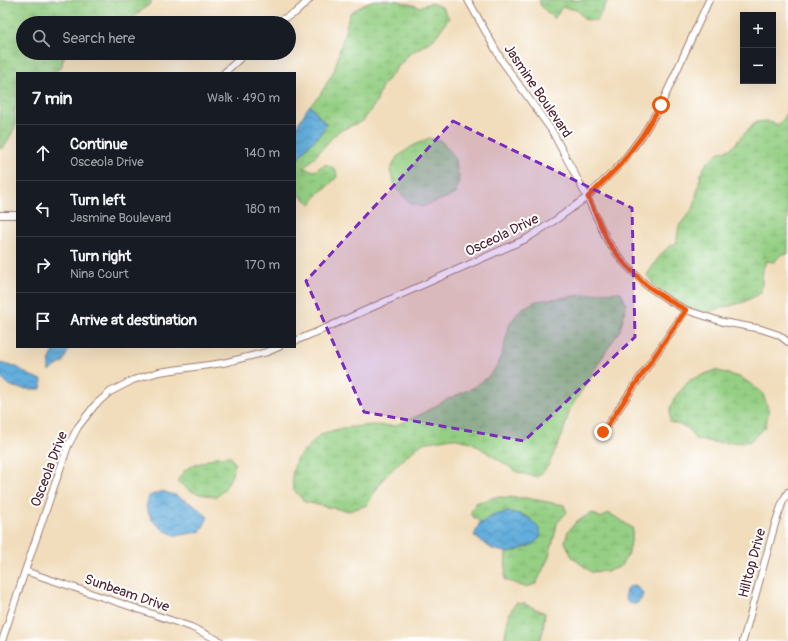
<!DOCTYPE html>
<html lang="en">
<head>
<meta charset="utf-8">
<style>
	:root { --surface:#171b24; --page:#242831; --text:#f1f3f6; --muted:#9ea1a6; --line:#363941 }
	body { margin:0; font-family:Pangolin,sans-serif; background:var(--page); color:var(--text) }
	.controls { position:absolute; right:12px; top:12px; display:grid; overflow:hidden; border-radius:0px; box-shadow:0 4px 16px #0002 }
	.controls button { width:36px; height:36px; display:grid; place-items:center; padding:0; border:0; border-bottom:1px solid var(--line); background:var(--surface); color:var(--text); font:20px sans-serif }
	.stop { position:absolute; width:12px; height:12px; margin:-9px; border:3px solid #ea580c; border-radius:50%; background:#fff }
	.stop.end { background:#ea580c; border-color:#fff; box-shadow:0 1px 4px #0008 }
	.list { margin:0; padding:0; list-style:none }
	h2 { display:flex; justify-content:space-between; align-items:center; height:52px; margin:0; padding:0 16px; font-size:17px }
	h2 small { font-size:13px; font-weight:400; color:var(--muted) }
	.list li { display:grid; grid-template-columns:26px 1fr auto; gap:12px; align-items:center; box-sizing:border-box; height:56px; padding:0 16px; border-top:1px solid var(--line) }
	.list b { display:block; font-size:15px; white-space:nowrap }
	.list p { margin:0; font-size:13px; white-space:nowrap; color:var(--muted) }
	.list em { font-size:13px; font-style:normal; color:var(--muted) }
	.icon { flex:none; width:22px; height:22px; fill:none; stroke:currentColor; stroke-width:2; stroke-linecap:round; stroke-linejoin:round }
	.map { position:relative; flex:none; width:788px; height:641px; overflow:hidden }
	.search { position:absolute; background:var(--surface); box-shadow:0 4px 16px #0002; left:16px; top:16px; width:280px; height:44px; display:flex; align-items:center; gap:10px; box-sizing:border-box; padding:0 14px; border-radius:22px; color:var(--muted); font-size:15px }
	.panel { position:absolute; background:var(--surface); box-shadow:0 4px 16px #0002; left:16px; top:72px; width:280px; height:276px; border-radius:0px }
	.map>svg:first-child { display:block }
	.wetland { fill:url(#wetland-marsh); stroke:#707758 }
	.water { fill:url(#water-waves); stroke:#576684 }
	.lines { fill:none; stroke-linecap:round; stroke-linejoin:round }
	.minor-casing { stroke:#9e7e74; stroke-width:8 }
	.minor { stroke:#fff; stroke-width:6 }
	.route { stroke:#ea580c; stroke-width:5 }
	.marked { fill:#7b2cbf; fill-opacity:0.2; stroke:#7b2cbf; stroke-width:3; stroke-dasharray:8 5; stroke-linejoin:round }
	.labels { text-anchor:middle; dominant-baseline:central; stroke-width:4; stroke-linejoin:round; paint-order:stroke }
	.street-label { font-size:14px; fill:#4a1f2b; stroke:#fff }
</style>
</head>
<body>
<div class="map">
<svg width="788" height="641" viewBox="0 0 788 641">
	<defs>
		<pattern id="wetland-marsh" width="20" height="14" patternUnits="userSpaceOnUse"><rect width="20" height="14" fill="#95cf84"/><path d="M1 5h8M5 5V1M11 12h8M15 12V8" fill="none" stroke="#82b172"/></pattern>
		<pattern id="water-waves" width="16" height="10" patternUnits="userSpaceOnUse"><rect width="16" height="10" fill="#64aedc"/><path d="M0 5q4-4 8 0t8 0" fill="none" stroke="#548db3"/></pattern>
	</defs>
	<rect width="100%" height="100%" fill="#fff"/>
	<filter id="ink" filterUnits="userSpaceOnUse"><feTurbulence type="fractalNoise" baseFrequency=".025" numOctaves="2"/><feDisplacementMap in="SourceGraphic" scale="8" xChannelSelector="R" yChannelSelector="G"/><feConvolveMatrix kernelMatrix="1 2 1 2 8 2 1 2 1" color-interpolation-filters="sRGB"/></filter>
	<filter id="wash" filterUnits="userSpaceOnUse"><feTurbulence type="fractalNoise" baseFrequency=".012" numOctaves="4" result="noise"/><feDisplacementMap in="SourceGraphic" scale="16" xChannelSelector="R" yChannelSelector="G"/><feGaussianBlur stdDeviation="0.9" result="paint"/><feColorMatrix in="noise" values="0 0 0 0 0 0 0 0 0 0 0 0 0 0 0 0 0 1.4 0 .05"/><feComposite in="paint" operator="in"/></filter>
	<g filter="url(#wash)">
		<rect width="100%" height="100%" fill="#f1ddbc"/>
		<g class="wetland">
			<polygon points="0,0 151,0 151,3 126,23 23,23 23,53 65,53 61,68 51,73 17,73 17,104 15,110 16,125 5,146 0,149"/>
			<path d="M374 0H389L399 1 420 7 430 3 442 7 449 18 434 39 409 54 382 86 377 101 363 121 339 131 331 139 311 161 303 168 315 171C326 163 324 162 336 170L337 177 328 186 319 193 311 204 299 195 295 199V161H296L309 145 317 138 327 124 321 119 310 105 320 95 334 71 350 13 364 4Z"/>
			<polygon points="539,0 609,0 605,5 597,21 584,19 577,10 562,7 554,19 541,6"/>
			<path d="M788 102V254H782L774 262 766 261 763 269 761 293 744 302 714 310 707 313 687 307 670 297 655 287 647 275C653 266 665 245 676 244L679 226 694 207 701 174 706 164 718 153 732 148 741 137 756 122 766 121 779 125 786 116Z"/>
			<polygon points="429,138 441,141 454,156 459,178 456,194 422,207 410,203 397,190 390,171 397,157 411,147"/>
			<polygon points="621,292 626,305 620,330 606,351 587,382 570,409 562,436 548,466 538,477 519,473 494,457 471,442 452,438 423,443 405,457 383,479 367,505 349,511 327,507 305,502 293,489 292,476 296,459 321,434 342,428 372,425 394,426 420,415 446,400 473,388 488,377 498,365 503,350 510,323 521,309 536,301 561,298 599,293"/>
			<polygon points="715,370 742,378 762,392 769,411 765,428 749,442 719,443 695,439 688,428 670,422 670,408 675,397 690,380"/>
			<path d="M230 456 235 464C231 479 228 486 217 497L200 494 190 491 177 481 184 471 192 466 201 463 215 457Z"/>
			<path d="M495 497 526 498 564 505 567 512 557 523 555 534 548 559 536 584 525 587 505 580 506 552 510 553 532 545 530 518C519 513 507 511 495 515 490 517 486 520 481 523L470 514 476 503Z"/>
			<polygon points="592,513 602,518 608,513 621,520 633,529 629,553 620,567 608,571 591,572 572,557 565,542 568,531 577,521"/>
			<path d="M516 603 525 604 545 613 543 631 540 641H504C507 628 507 613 516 603Z"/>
		</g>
		<g class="water">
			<polygon points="310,105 321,119 327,124 317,138 309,145 296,161 295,161 295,129 307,109"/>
			<path d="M57 347H70L63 362 49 371C48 361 51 355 57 347Z"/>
			<path d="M0 363 17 367 29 375 42 380 41 389C27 389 8 391 1 376 0 372 0 367 0 363Z"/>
			<polygon points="162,491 175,495 194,505 208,517 201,531 177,536 165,531 152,520 146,507 149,496"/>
			<path d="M508 512C519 514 526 514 534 523 539 528 540 530 541 537L532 545 510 553 492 549 474 536 480 522 481 523 495 515Z"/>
			<path d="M633 585 637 586 643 593C640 612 619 604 627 588Z"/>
		</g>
	</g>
	<g filter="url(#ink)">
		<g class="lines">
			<g class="minor-casing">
				<g id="minor">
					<polyline points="468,0 502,61 552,131 587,197 608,242 623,262 646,285 668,300 686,310 723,322 761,329 779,335 788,342"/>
					<polyline points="279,23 283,19 295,13 309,0"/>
					<polyline points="224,73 246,53"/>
					<polyline points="0,215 17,215"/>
					<polyline points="295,341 319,331 526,239 557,219 587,197 620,165 642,136 661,105 709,0"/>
					<polyline points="603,432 686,310"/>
					<polyline points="25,571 191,627 220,641"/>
					<polyline points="2,641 25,571 68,446 78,427 95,405 110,392 133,380 159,372 223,363 267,352 279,347"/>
					<polyline points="743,641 775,524 783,501 788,492"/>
				</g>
			</g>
			<use href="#minor" class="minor"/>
		</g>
	</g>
	<g class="lines" filter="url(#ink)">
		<polyline class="route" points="603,432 686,310 668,300 646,285 623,262 608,242 588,197 620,165 642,136 661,105"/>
	</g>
	<path class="marked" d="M453 121 632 208 635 337 524 441 364 412 306 281Z"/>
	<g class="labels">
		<g class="street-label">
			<text transform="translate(538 91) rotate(56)">Jasmine Boulevard</text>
			<text transform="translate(502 235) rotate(-26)">Osceola Drive</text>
			<text transform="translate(49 469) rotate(-69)">Osceola Drive</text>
			<text transform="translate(752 563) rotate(-75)">Hilltop Drive</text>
			<text transform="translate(127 593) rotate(19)">Sunbeam Drive</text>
		</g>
	</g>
</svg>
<div class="controls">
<button>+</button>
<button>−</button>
</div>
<div class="stop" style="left:661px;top:105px"></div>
<div class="stop end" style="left:603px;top:432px"></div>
<div class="search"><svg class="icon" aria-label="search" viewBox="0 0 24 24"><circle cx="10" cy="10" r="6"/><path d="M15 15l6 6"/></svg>Search here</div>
<section class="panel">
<h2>7 min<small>Walk · 490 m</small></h2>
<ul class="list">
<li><svg class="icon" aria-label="ahead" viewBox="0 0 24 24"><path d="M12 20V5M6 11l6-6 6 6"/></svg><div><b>Continue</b><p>Osceola Drive</p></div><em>140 m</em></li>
<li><svg class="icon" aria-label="left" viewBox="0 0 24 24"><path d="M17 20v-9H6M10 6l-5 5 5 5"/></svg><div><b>Turn left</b><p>Jasmine Boulevard</p></div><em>180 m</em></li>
<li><svg class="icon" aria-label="right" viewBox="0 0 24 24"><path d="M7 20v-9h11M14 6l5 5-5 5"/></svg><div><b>Turn right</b><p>Nina Court</p></div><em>170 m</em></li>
<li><svg class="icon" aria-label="arrive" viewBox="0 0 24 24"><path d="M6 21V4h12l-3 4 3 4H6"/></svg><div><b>Arrive at destination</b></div></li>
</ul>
</section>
</div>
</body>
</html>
